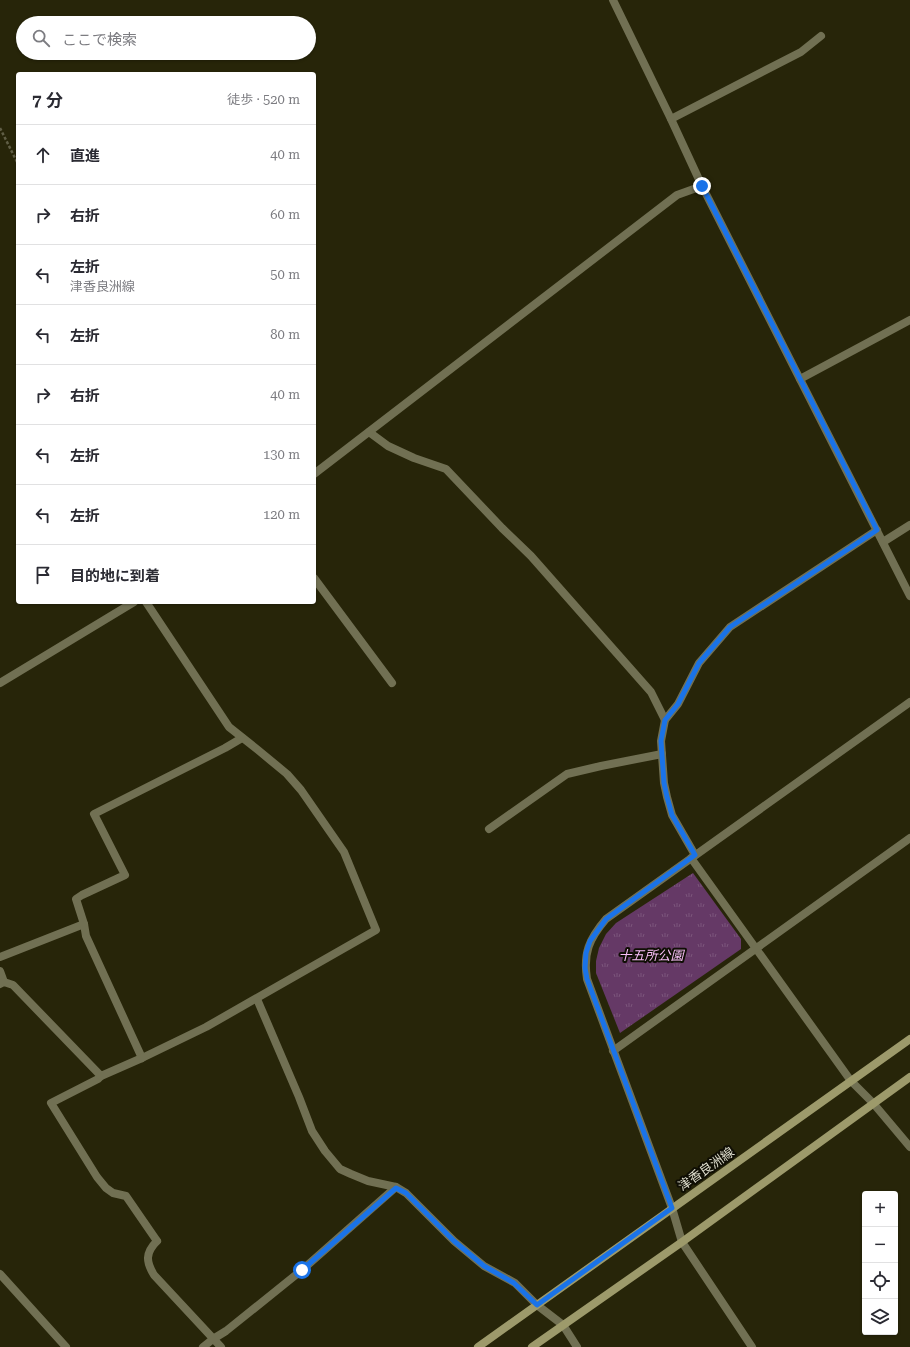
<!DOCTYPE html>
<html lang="ja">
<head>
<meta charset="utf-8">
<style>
	:root { --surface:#fff; --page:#f2f2f3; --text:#2b2b33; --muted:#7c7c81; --line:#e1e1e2 }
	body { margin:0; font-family:"Roboto Serif","Noto Sans JP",serif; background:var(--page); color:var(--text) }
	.controls { position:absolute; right:12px; bottom:12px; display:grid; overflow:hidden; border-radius:4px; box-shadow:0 1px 3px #0004 }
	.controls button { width:36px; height:36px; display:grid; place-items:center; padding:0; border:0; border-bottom:1px solid var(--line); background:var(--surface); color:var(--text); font:20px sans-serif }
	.stop { position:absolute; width:12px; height:12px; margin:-9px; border:3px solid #1a73e8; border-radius:50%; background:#fff }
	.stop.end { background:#1a73e8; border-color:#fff; box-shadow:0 1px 4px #0008 }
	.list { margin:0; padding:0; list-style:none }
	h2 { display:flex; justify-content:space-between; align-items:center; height:52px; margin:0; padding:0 16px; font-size:17px }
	h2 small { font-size:13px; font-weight:400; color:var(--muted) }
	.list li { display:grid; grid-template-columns:26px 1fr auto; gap:12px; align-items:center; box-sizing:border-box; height:60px; padding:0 16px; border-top:1px solid var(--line) }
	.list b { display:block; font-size:15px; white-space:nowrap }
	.list p { margin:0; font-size:13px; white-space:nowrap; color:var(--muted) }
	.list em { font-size:13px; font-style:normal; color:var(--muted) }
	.icon { flex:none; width:22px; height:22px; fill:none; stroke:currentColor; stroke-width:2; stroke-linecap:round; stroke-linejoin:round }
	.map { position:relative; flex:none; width:910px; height:1347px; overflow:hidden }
	.search { position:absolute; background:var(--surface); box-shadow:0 1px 3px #0004; left:16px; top:16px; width:300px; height:44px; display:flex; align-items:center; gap:10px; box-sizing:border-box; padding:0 14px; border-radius:22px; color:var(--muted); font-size:15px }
	.panel { position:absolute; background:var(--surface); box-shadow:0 1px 3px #0004; left:16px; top:72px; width:300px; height:532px; border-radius:4px }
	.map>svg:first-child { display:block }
	.grass { fill:url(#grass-tufts) }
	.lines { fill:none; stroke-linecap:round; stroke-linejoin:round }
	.path { stroke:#605e46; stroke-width:2.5; stroke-dasharray:3 2; stroke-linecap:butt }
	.service { stroke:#717053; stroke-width:8 }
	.minor { stroke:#717053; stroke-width:8 }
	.secondary { stroke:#9d9a6b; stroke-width:8 }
	.route { stroke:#1a73e8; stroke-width:5 }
	.labels { text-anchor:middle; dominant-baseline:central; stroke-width:4; stroke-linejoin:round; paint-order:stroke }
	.park-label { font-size:13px; font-style:italic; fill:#f8bef8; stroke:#0f0e04 }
	.street-label { font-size:13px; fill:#dddccc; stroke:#0f0e04 }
</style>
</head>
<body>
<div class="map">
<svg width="910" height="1347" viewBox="0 0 910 1347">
	<defs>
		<pattern id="grass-tufts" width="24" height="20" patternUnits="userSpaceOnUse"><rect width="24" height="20" fill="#653966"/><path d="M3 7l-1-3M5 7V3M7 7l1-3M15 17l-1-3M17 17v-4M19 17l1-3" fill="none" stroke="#7b557b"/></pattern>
	</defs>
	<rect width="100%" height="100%" fill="#272509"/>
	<polygon class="grass" points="693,873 741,939 741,949 620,1033 596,973 596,961 599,948 606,934 616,923"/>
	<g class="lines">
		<polyline class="path" points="0,128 18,164"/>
		<g class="service">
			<polyline points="0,957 84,924"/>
			<polyline points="0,971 4,982"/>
			<polyline points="142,1058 86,936 84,924 76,899 82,895 125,875 94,814 225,748 242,738"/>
			<polyline points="101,1076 98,1079 51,1103 97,1177 106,1188 113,1193 126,1196 157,1241"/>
			<polyline points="203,1347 213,1339 226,1331 302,1270 396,1187"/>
		</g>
		<g class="minor">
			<polyline points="613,0 671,119 702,186 910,596"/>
			<polyline points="671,119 801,52 821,36"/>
			<polyline points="800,379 910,320"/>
			<polyline points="369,432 388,446 414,458 446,469 502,528 531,556 651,692 665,720 661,741 664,783 667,797 672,815 695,855"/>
			<polyline points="314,474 677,195 702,186"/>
			<polyline points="883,542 910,525"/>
			<polyline points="314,578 392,683"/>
			<polyline points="0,683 134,602"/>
			<polyline points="665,720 678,704 699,663 730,627 877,530"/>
			<polyline points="489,829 567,774 601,766 662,754"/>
			<polyline points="691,858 851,1081 873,1103 910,1147"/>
			<polyline points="0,984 4,982 13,985 101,1076 142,1058 206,1027 376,930 344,852 301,790 287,774 258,750 229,727 146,602"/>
			<polyline points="257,999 299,1097 312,1131 325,1151 340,1169 351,1174 368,1181 396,1187 406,1193 454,1241 484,1266 515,1283 537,1305 563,1325 577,1347"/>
			<polyline points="613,1051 910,838"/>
			<path d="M157 1241C145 1253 146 1262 154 1275L221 1347"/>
			<polyline points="0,1274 66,1347"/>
			<path d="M752 1347 682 1242 672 1208 587 979C583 953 589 939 606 919L910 702"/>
		</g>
		<g class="secondary">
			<polyline points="478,1347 910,1039"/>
			<polyline points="532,1347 682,1242 910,1077"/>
		</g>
	</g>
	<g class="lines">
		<polyline class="route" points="302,1270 396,1188 406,1193 454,1241 484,1266 514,1283 537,1305 672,1208 587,979 585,968 586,953 590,941 606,919 695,855 672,815 667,797 664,783 661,741 665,720 678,704 699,663 730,627 877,530 702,186"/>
	</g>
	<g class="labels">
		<g class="park-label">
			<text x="651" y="955">十五所公園</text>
		</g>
		<g class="street-label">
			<text transform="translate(706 1169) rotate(-35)">津香良洲線</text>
		</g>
	</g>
</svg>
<div class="controls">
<button>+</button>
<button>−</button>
<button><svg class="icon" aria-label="locate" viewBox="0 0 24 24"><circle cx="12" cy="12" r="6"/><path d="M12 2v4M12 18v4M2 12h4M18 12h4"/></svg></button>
<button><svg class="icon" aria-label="layers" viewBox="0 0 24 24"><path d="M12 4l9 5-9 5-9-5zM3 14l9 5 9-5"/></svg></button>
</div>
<div class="stop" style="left:302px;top:1270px"></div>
<div class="stop end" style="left:702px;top:186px"></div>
<div class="search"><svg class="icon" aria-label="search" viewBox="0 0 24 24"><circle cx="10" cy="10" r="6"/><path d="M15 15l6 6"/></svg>ここで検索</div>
<section class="panel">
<h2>7 分<small>徒歩 · 520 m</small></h2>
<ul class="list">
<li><svg class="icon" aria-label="ahead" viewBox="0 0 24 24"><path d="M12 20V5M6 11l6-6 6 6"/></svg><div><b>直進</b></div><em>40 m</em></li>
<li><svg class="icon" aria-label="right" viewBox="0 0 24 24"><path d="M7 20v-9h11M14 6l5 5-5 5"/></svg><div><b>右折</b></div><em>60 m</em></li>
<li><svg class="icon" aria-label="left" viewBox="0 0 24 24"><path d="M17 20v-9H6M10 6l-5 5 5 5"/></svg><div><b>左折</b><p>津香良洲線</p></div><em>50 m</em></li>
<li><svg class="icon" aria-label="left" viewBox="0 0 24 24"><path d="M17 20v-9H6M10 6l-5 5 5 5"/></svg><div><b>左折</b></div><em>80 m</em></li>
<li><svg class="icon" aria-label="right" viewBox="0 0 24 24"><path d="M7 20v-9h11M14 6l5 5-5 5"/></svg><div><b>右折</b></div><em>40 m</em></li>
<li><svg class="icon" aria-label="left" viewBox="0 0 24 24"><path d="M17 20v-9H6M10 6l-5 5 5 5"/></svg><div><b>左折</b></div><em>130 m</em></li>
<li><svg class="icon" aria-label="left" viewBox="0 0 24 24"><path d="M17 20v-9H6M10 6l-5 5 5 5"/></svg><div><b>左折</b></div><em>120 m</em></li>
<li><svg class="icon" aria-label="arrive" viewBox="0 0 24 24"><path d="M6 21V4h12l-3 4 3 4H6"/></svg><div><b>目的地に到着</b></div></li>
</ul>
</section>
</div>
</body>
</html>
